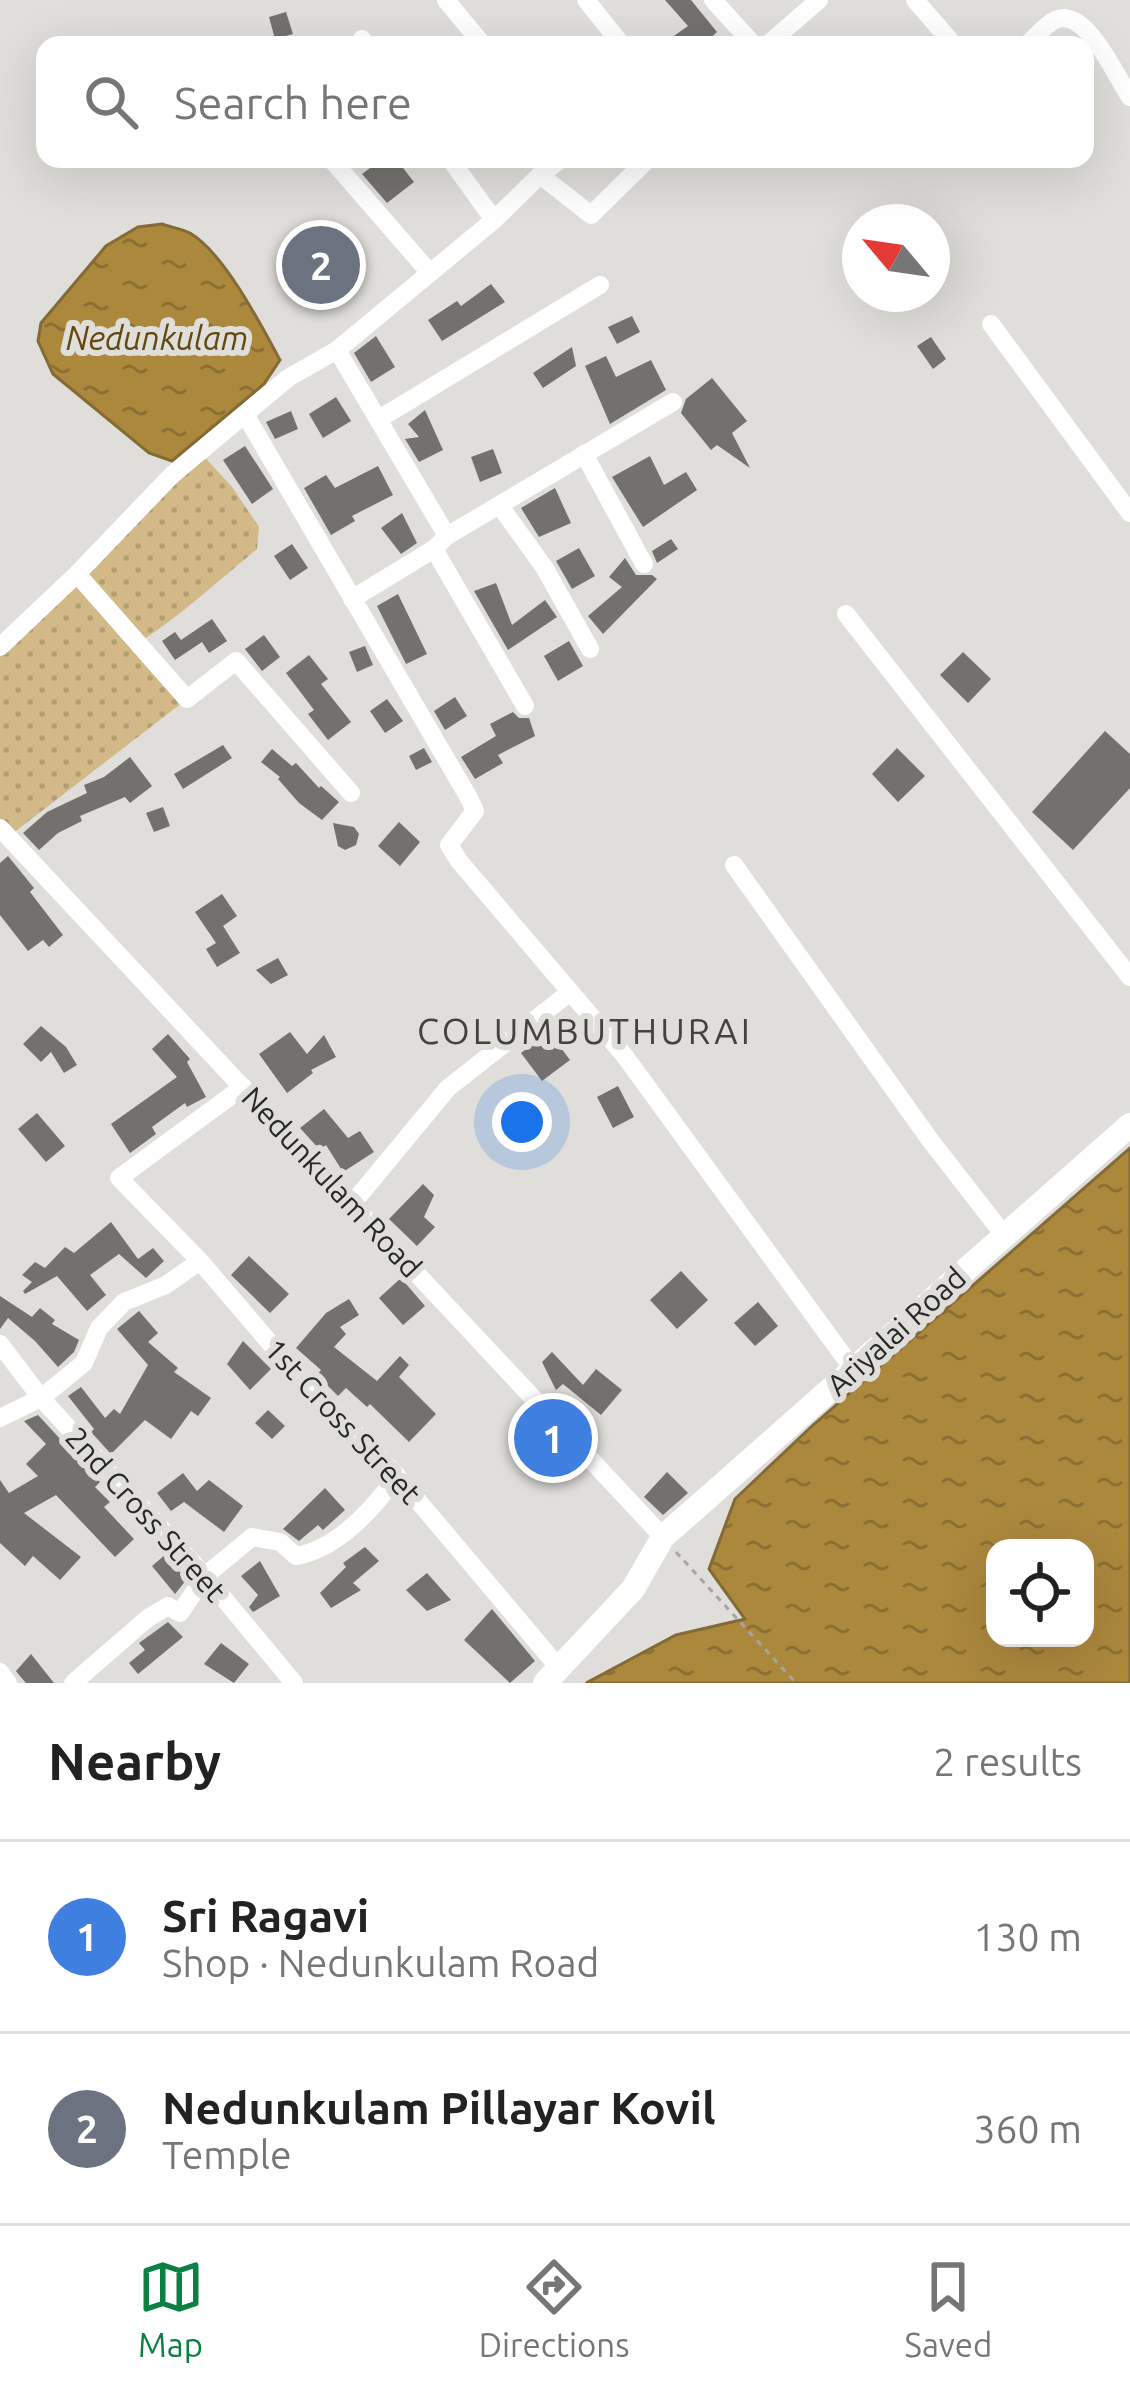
<!DOCTYPE html>
<html lang="en">
<head>
<meta charset="utf-8">
<style>
	:root { --surface:#fff; --page:#f6f6f6; --text:#222; --muted:#767676; --line:#e0e0e0; --accent:#0b8043 }
	body { margin:0; font-family:Ubuntu,sans-serif; background:var(--page); color:var(--text) }
	.controls { position:absolute; right:36px; bottom:36px; display:grid; overflow:hidden; border-radius:24px; box-shadow:0 12px 48px #0002 }
	.controls button { width:108px; height:108px; display:grid; place-items:center; padding:0; border:0; border-bottom:3px solid var(--line); background:var(--surface); color:var(--text); font:60px sans-serif }
	.compass { position:absolute; left:842px; top:204px; width:108px; height:108px; border-radius:50%; background:var(--surface); box-shadow:0 12px 48px #0002; rotate:299deg }
	.you { position:absolute; left:522px; top:1122px; width:42px; height:42px; margin:-30px; border:9px solid #fff; border-radius:50%; background:#1a73e8; box-shadow:0 0 0 18px #1a73e833 }
	.badge { display:grid; place-items:center; width:78px; height:78px; border-radius:50%; background:var(--accent); color:#fff; font-size:39px; font-weight:700 }
	.pin { position:absolute; translate:-50% -50%; border:6px solid #fff; box-shadow:0 3px 12px #0006 }
	.list { margin:0; padding:0; list-style:none }
	h2 { display:flex; justify-content:space-between; align-items:center; height:156px; margin:0; padding:0 48px; font-size:51px }
	h2 small { font-size:39px; font-weight:400; color:var(--muted) }
	.list li { display:grid; grid-template-columns:78px 1fr auto; gap:36px; align-items:center; box-sizing:border-box; height:192px; padding:0 48px; border-top:3px solid var(--line) }
	.list b { display:block; font-size:45px; white-space:nowrap }
	.list p { margin:0; font-size:39px; white-space:nowrap; color:var(--muted) }
	.list em { font-size:39px; font-style:normal; color:var(--muted) }
	.icon { flex:none; width:66px; height:66px; fill:none; stroke:currentColor; stroke-width:2; stroke-linecap:round; stroke-linejoin:round }
	.map { position:relative; flex:none; width:1130px; height:1683px; overflow:hidden }
	.search { position:absolute; background:var(--surface); box-shadow:0 12px 48px #0002; left:36px; right:36px; top:36px; height:132px; display:flex; align-items:center; gap:30px; box-sizing:border-box; padding:0 42px; border-radius:24px; color:var(--muted); font-size:45px }
	.sheet { height:540px; background:var(--surface) }
	nav { display:flex; justify-content:space-around; align-items:center; box-sizing:border-box; height:168px; border-top:3px solid var(--line); background:var(--surface); font-size:33px; color:var(--muted) }
	nav a { display:grid; justify-items:center; gap:6px }
	nav .on { color:var(--accent) }
	.map>svg:first-child { display:block }
	.grass { fill:url(#grass-dots) }
	.water { fill:url(#water-ripples); stroke:#846b36; stroke-width:3; fill-rule:evenodd }
	.building { fill:#73716d }
	.lines { fill:none; stroke-linecap:round; stroke-linejoin:round }
	.path { stroke:#a6a5a1; stroke-width:3; stroke-dasharray:6 6; stroke-linecap:butt }
	.street { stroke:#fff; stroke-width:18 }
	.secondary { stroke:#fff; stroke-width:24 }
	.labels { text-anchor:middle; dominant-baseline:central; stroke-width:12; stroke-linejoin:round; paint-order:stroke }
	.street-label { font-size:30px; fill:#272725; stroke:#e0deda }
	.water-label { font-size:33px; font-style:italic; fill:#61490d; stroke:#e0deda }
	.quarter-label { font-size:36px; letter-spacing:3px; fill:#43423e; stroke:#e0deda }
</style>
</head>
<body>
<div class="map">
<svg width="1130" height="1683" viewBox="0 0 1130 1683">
	<defs>
		<pattern id="grass-dots" width="8" height="8" patternUnits="userSpaceOnUse" patternTransform="scale(3)"><rect width="8" height="8" fill="#d2b987"/><path d="M2 2h.1M6 6h.1" fill="none" stroke="#b49f74" stroke-width="1.8" stroke-linecap="round"/></pattern>
		<pattern id="water-ripples" width="26" height="14" patternUnits="userSpaceOnUse" patternTransform="scale(3)"><rect width="26" height="14" fill="#ac883d"/><path d="M2 4q2-2 4 0t4 0M15 11q2-2 4 0t4 0" fill="none" stroke="#8c6f33"/></pattern>
	</defs>
	<rect width="100%" height="100%" fill="#e0deda"/>
	<path class="grass" d="M201 453 232 487 259 527 257 549C218 581 183 614 140 642L187 699 8 837 0 828V647Z"/>
	<g class="water">
		<path d="M162 224C170 227 182 229 190 233 224 253 261 325 280 360L264 384 172 461 149 453 53 374 38 341 41 323 106 246 138 227Z"/>
		<path d="M1130 1148V1683H586L676 1635 745 1619 709 1569 735 1499 812 1426ZM995 1548H1085V1638H995Z"/>
	</g>
	<g class="building">
		<polygon points="665,0 691,0 717,32 703,45 661,45 688,26"/>
		<polygon points="286,12 293,34 275,39 269,17"/>
		<polygon points="382,159 396,159 414,182 387,203 362,174"/>
		<polygon points="491,284 505,302 442,341 428,320 457,301 461,306"/>
		<polygon points="632,316 640,332 617,344 608,327"/>
		<polygon points="376,336 395,367 371,382 354,353"/>
		<polygon points="931,337 946,359 933,369 917,346"/>
		<polygon points="572,347 576,366 543,388 533,373"/>
		<polygon points="606,356 616,377 651,360 666,390 610,424 585,366"/>
		<polygon points="712,378 747,421 732,433 750,468 717,445 711,450 681,413 686,399"/>
		<polygon points="336,397 351,421 323,438 309,414"/>
		<polygon points="425,410 443,450 419,462 405,439 419,437 408,424"/>
		<polygon points="291,411 298,429 275,439 266,422"/>
		<polygon points="245,446 273,489 252,504 223,460"/>
		<polygon points="493,449 502,473 480,482 471,457"/>
		<polygon points="650,456 664,485 686,472 697,490 643,527 612,477"/>
		<polygon points="378,466 393,495 352,516 355,521 331,535 304,488 326,475 335,488"/>
		<polygon points="555,488 571,523 539,537 521,508"/>
		<polygon points="402,513 417,543 401,554 381,528"/>
		<polygon points="671,539 678,549 657,563 652,551"/>
		<polygon points="292,544 308,568 290,580 274,556"/>
		<polygon points="579,548 595,576 572,589 556,561"/>
		<polygon points="625,558 636,575 652,575 657,579 603,634 588,616 622,587 609,577"/>
		<polygon points="496,583 512,625 545,600 557,617 508,650 474,591"/>
		<polygon points="398,594 427,654 406,664 377,606"/>
		<polygon points="212,619 227,641 209,653 202,642 175,660 162,641 175,632 181,640"/>
		<polygon points="264,635 280,657 262,671 245,649"/>
		<polygon points="569,641 583,666 558,681 544,656"/>
		<polygon points="365,646 373,665 357,672 349,652"/>
		<polygon points="963,652 991,679 968,703 940,675"/>
		<polygon points="309,655 328,679 321,684 351,722 328,740 308,714 314,710 286,673"/>
		<polygon points="455,697 467,716 445,730 434,711"/>
		<polygon points="387,699 403,721 385,733 370,711"/>
		<polygon points="513,712 519,718 529,718 535,736 498,755 503,763 475,779 461,757 496,736 490,724"/>
		<polygon points="1105,731 1130,754 1130,788 1073,850 1032,812"/>
		<polygon points="223,745 232,758 183,789 174,774"/>
		<polygon points="424,748 432,762 416,770 409,756"/>
		<polygon points="897,748 925,776 898,802 872,774"/>
		<polygon points="272,749 292,766 296,763 319,788 321,786 339,802 322,820 299,803 278,779 280,777 261,762"/>
		<polygon points="130,757 152,786 130,803 125,797 80,816 82,821 58,833 39,850 23,833 47,812 87,793 84,785 104,777"/>
		<polygon points="163,807 170,826 154,832 146,813"/>
		<polygon points="399,822 420,842 400,866 378,846"/>
		<polygon points="333,823 354,827 359,834 356,845 345,850 338,846"/>
		<polygon points="8,856 34,888 30,892 63,935 49,947 43,940 28,951 0,915 0,863"/>
		<polygon points="222,894 237,916 223,926 240,953 217,967 206,949 216,943 195,912"/>
		<polygon points="278,958 288,975 271,984 256,970"/>
		<polygon points="41,1026 66,1047 77,1065 64,1073 51,1052 41,1062 23,1044"/>
		<polygon points="290,1032 307,1054 324,1035 336,1057 311,1070 313,1073 287,1093 259,1054"/>
		<polygon points="549,1032 570,1060 542,1081 521,1053"/>
		<polygon points="168,1034 190,1059 187,1062 206,1097 187,1107 185,1103 152,1127 156,1134 130,1153 111,1124 177,1077 152,1049"/>
		<polygon points="618,1086 634,1117 613,1128 597,1097"/>
		<polygon points="324,1109 348,1138 360,1131 374,1152 343,1172 326,1145 320,1150 300,1128"/>
		<polygon points="37,1113 65,1146 46,1162 18,1129"/>
		<polygon points="423,1184 434,1195 424,1217 435,1227 417,1246 389,1219"/>
		<polygon points="111,1222 138,1259 153,1248 164,1261 146,1278 119,1254 90,1275 106,1295 87,1311 57,1276 25,1294 23,1291 32,1282 22,1275 35,1262 45,1268 65,1247 74,1253"/>
		<polygon points="249,1256 289,1294 270,1313 231,1275"/>
		<polygon points="681,1271 708,1300 677,1329 650,1300"/>
		<polygon points="401,1278 425,1306 403,1325 379,1298"/>
		<polygon points="0,1296 32,1317 40,1308 55,1320 52,1324 79,1340 74,1352 58,1367 35,1341 8,1318 0,1329"/>
		<polygon points="349,1299 359,1315 340,1327 346,1334 334,1347 377,1381 400,1356 409,1365 399,1377 436,1414 409,1442 370,1404 367,1407 346,1388 338,1396 317,1375 321,1370 296,1348 326,1313"/>
		<polygon points="758,1302 778,1326 755,1346 734,1323"/>
		<polygon points="139,1311 158,1333 148,1342 178,1368 174,1372 211,1398 198,1416 191,1411 171,1439 145,1420 111,1454 91,1432 94,1429 68,1396 81,1387 105,1418 114,1409 120,1414 148,1365 117,1329"/>
		<polygon points="243,1341 271,1369 250,1390 227,1364"/>
		<polygon points="552,1352 583,1385 596,1369 622,1390 601,1415 563,1384 556,1390 542,1362"/>
		<polygon points="268,1410 285,1426 272,1439 255,1423"/>
		<polygon points="38,1415 100,1482 95,1487 110,1502 104,1507 134,1539 115,1557 56,1495 24,1513 81,1557 60,1580 33,1556 25,1566 0,1543 0,1480 9,1493 38,1476 26,1464 46,1444 24,1421"/>
		<polygon points="667,1472 688,1493 663,1515 644,1497"/>
		<polygon points="183,1473 197,1491 209,1480 243,1506 224,1532 184,1502 171,1511 157,1493"/>
		<polygon points="325,1488 345,1510 323,1530 318,1525 299,1541 283,1529"/>
		<polygon points="365,1547 379,1561 353,1583 361,1590 331,1608 320,1593 346,1567 343,1563"/>
		<polygon points="166,1554 187,1579 175,1594 152,1566"/>
		<polygon points="260,1561 280,1596 253,1612 249,1607 258,1595 241,1576"/>
		<polygon points="427,1573 451,1600 427,1611 406,1590"/>
		<polygon points="492,1609 535,1661 510,1683 464,1640"/>
		<polygon points="168,1622 183,1637 138,1674 129,1663 145,1650 139,1643"/>
		<polygon points="221,1643 249,1664 234,1683 204,1664"/>
		<polygon points="31,1654 54,1683 26,1683 19,1675 16,1671"/>
	</g>
	<g class="lines">
		<polyline class="path" points="676,1552 796,1683"/>
		<g class="street">
			<polyline points="446,0 483,45"/>
			<polyline points="586,0 622,45"/>
			<polyline points="713,0 754,45"/>
			<polyline points="915,0 954,45"/>
			<polyline points="362,39 367,45"/>
			<polyline points="767,45 819,0"/>
			<path d="M1026 45C1035 38 1045 25 1055 20 1086 6 1116 77 1130 97"/>
			<polyline points="331,159 430,273"/>
			<polyline points="450,159 494,220"/>
			<polyline points="540,175 561,159"/>
			<polyline points="991,324 1130,513"/>
			<polyline points="337,350 447,536 434,549 352,599"/>
			<polyline points="246,416 469,798 475,811 449,845 459,861 624,1055 853,1369"/>
			<polyline points="379,419 600,285"/>
			<polyline points="584,454 644,564"/>
			<polyline points="500,506 544,567 590,649"/>
			<polyline points="447,536 673,402"/>
			<polyline points="434,549 525,706"/>
			<polyline points="77,574 187,699 236,661 351,793"/>
			<polyline points="846,614 1130,977"/>
			<polyline points="0,647 77,574 172,475 288,378 337,350 494,220 540,175 591,215 648,159"/>
			<polyline points="0,828 663,1537"/>
			<polyline points="734,865 930,1140 1004,1235"/>
			<polyline points="243,1087 119,1178 200,1261 287,1363 397,1476 560,1669"/>
			<polyline points="352,1204 448,1088 569,993"/>
			<polyline points="0,1344 41,1398 205,1576 294,1683"/>
			<polyline points="0,1418 41,1398 84,1363 99,1328 124,1302 166,1285 200,1261"/>
			<polyline points="0,1672 8,1683"/>
			<path d="M73 1683 148 1618 168 1606 180 1613 205 1576 252 1537 280 1542 296 1556C338 1549 373 1509 397 1476"/>
		</g>
		<polyline class="secondary" points="545,1683 633,1589 663,1537 1130,1125"/>
	</g>
	<g class="labels">
		<g class="street-label">
			<text transform="translate(332 1182) rotate(47)">Nedunkulam Road</text>
			<text transform="translate(896 1331) rotate(-42)">Ariyalai Road</text>
			<text transform="translate(343 1421) rotate(47)">1st Cross Street</text>
			<text transform="translate(146 1514) rotate(48)">2nd Cross Street</text>
		</g>
		<g class="water-label">
			<text x="157" y="337">Nedunkulam</text>
		</g>
		<g class="quarter-label">
			<text x="585" y="1030">COLUMBUTHURAI</text>
		</g>
	</g>
</svg>
<div class="controls">
<button><svg class="icon" aria-label="locate" viewBox="0 0 24 24"><circle cx="12" cy="12" r="6"/><path d="M12 2v4M12 18v4M2 12h4M18 12h4"/></svg></button>
</div>
<svg class="compass" viewBox="-18 -18 36 36"><path d="M0-13l5 13h-10z" fill="#e53935"/><path d="M0 13l5-13h-10z" fill="#767676"/></svg>
<div class="you"></div>
<div class="pin badge" style="left:553px;top:1438px;background:#3f7fe0">1</div>
<div class="pin badge" style="left:321px;top:265px;background:#6b7280">2</div>
<div class="search"><svg class="icon" aria-label="search" viewBox="0 0 24 24"><circle cx="10" cy="10" r="6"/><path d="M15 15l6 6"/></svg>Search here</div>
</div>
<section class="sheet">
<h2>Nearby<small>2 results</small></h2>
<ul class="list">
<li><span class="badge" style="background:#3f7fe0">1</span><div><b>Sri Ragavi</b><p>Shop · Nedunkulam Road</p></div><em>130 m</em></li>
<li><span class="badge" style="background:#6b7280">2</span><div><b>Nedunkulam Pillayar Kovil</b><p>Temple</p></div><em>360 m</em></li>
</ul>
</section>
<nav>
<a class="on"><svg class="icon" aria-label="map" viewBox="0 0 24 24"><path d="M3 6l6-2 6 2 6-2v14l-6 2-6-2-6 2zM9 4v14M15 6v14"/></svg>Map</a>
<a><svg class="icon" aria-label="directions" viewBox="0 0 24 24"><path d="M12 3l9 9-9 9-9-9zM9 14v-3h6M13 9l2 2-2 2"/></svg>Directions</a>
<a><svg class="icon" aria-label="saved" viewBox="0 0 24 24"><path d="M7 4h10v16l-5-4-5 4z"/></svg>Saved</a>
</nav>
</body>
</html>
